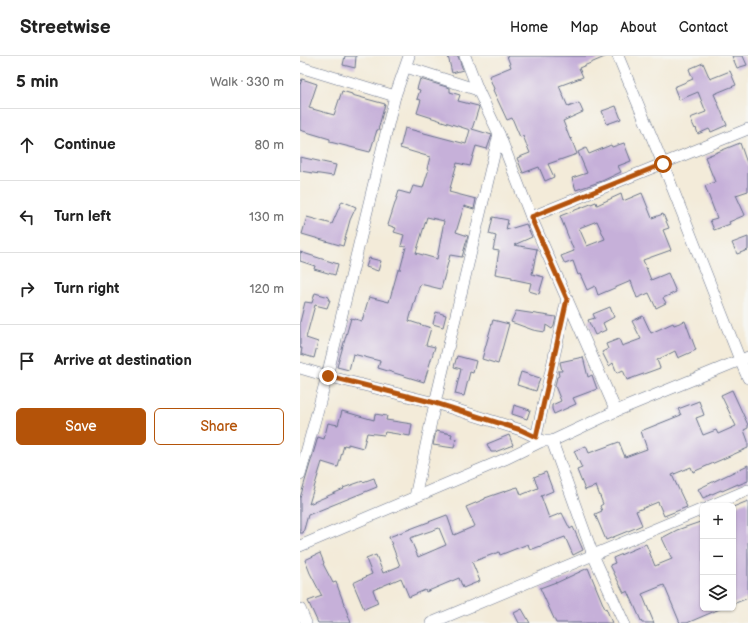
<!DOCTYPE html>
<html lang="en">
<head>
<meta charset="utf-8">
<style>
	:root { --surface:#fff; --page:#f6f6f6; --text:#222; --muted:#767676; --line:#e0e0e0; --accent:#b45309 }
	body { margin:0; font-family:"Balsamiq Sans",sans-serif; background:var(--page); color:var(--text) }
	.controls { position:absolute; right:12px; bottom:12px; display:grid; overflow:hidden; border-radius:6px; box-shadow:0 1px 3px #0004 }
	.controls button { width:36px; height:36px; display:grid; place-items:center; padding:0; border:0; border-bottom:1px solid var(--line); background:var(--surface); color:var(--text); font:20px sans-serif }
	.stop { position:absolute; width:12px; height:12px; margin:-9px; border:3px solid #b45309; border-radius:50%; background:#fff }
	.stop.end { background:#b45309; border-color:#fff; box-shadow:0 1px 4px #0008 }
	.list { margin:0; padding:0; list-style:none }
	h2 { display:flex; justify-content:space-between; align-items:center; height:52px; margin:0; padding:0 16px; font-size:17px }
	h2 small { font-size:13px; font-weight:400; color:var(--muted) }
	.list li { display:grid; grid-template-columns:26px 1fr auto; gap:12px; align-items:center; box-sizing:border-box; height:72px; padding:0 16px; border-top:1px solid var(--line) }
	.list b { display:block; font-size:15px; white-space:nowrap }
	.list em { font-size:13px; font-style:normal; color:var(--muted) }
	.actions { display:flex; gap:8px; padding:12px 16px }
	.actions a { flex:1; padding:9px 0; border:1px solid var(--accent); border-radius:6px; text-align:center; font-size:14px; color:var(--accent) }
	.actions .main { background:var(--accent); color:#fff }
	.icon { flex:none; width:22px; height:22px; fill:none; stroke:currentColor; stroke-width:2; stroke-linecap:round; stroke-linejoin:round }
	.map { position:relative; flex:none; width:448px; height:567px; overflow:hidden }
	header { display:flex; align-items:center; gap:24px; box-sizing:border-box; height:56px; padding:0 20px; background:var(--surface); border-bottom:1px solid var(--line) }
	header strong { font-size:19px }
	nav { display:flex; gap:22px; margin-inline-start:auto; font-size:14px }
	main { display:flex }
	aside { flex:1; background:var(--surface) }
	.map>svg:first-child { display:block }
	.building { fill:#c6b0d9; fill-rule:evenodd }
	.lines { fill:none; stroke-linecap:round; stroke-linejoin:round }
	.minor-casing { stroke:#677189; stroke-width:12 }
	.minor { stroke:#fff; stroke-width:11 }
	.route { stroke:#b45309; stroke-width:5 }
</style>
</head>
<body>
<header>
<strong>Streetwise</strong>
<nav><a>Home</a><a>Map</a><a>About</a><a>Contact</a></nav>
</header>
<main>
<aside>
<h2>5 min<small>Walk · 330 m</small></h2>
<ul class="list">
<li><svg class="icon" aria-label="ahead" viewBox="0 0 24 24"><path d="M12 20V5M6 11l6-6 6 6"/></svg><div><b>Continue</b></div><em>80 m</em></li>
<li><svg class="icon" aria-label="left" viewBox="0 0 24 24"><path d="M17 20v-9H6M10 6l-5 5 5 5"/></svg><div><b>Turn left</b></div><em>130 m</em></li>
<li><svg class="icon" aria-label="right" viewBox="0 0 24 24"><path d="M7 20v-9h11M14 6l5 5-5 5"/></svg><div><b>Turn right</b></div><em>120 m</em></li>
<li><svg class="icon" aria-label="arrive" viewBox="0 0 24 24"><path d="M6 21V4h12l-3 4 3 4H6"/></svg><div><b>Arrive at destination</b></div></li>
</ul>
<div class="actions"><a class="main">Save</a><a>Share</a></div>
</aside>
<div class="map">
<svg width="448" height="567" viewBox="0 0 448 567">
	<rect width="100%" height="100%" fill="#f6f6f2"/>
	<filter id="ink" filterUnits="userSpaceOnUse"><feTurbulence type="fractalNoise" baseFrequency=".025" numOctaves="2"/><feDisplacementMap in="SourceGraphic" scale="8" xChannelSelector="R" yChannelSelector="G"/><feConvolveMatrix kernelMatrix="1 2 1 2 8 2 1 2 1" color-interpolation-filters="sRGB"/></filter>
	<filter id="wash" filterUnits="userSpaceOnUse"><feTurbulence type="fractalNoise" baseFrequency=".012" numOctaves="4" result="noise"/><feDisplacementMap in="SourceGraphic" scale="16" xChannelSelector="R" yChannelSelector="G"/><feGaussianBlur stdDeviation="0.9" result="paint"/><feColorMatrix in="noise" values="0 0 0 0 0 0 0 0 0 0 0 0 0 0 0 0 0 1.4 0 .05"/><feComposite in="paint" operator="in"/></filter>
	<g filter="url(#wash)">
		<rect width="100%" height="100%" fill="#f3ebd9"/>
		<g id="blocks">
			<g class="building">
				<polygon points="45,0 56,0 55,12 43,9"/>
				<polygon points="148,0 158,0 163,14 152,17"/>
				<polygon points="207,0 307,0 279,12 283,21 259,30 268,51 279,47 283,56 263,65 270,83 271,82 277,98 248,108 254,121 245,125 239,111 223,117 217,102 230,97 223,80 220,81 212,62 207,64 193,34 194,33 189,20 211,11"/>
				<polygon points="432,0 443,0 447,9 437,12"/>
				<polygon points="403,7 410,23 430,15 436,29 414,38 427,69 411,76 409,73 398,78 396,72 395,73 390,62 406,56 398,36 379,44 374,31 393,23 389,13"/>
				<polygon points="2,23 17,28 9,52 34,59 42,35 52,38 52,39 85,48 78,74 77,74 70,96 30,86 30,83 0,74 0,29"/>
				<path d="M120 23 150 32V36L160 39 158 45 178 50 179 51 172 73 192 79 187 93 176 90 170 110 157 107 149 136 176 143 174 153 164 150 156 176 168 180 162 201 150 199 141 233 120 228 117 237 109 265 131 272 126 289 135 291 124 326 78 312 80 305 53 298 49 314 37 311 51 262 62 265 69 241 89 246 98 214H100L106 191 101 190 104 179 94 176 96 172 88 169 99 135 110 138 113 130 123 132 129 113H127L130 101 100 92 105 72 166 88 170 74 117 57 121 44 117 43 120 34 117 33ZM127 161 144 165 137 203 116 197Z"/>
				<polygon points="316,50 321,63 307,68 302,55"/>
				<polygon points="324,87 331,105 318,110 321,116 302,125 276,134 272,122 287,117 278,96 286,92 289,98 311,89 312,91"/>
				<polygon points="440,87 448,110 448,135 436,139 445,159 429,166 430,168 414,174 410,164 417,162 405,130 415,126 405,101"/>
				<polygon points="0,101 36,109 33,120 0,115"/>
				<path d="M342 137 352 162 363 158 369 172 363 174 371 194 343 204 351 224 368 217 376 236 363 242 366 247 356 252 349 237 337 242 331 225 298 239 295 230 287 234 280 218 278 219 273 205 265 208 261 200 274 195 260 160 296 146 297 149 321 138 323 145ZM297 165 305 183 287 190 279 172Z"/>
				<polygon points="42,145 56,151 50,164 43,190 2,178 7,161 32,168"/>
				<polygon points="193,161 208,164 206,174 226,168 232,181 214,189 237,193 232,218 244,221 239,238 229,235 231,227 212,223 212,221 195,218 199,195 193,194 196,180 189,178"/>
				<polygon points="448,181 448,194 437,198 432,187"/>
				<polygon points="0,196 38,208 35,219 14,213 15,210 0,205"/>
				<polygon points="69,202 81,205 78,215 66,211"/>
				<polygon points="15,237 29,241 28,244 30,244 27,252 15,249 6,282 18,286 14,302 1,298 2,292 0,292 0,266 5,246 12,247"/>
				<polygon points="310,251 314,261 303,267 306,274 295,279 288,264 295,262 293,258"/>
				<polygon points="216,255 256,261 254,270 252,273 246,269 245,276 233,274 211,266"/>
				<polygon points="136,256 146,259 143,271 133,268"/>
				<polygon points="343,260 351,277 373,267 374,269 385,265 396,294 378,302 375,295 357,304 360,312 327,324 323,314 317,317 313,307 309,310 302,296 308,293 306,288 319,283 322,290 341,283 332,265"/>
				<polygon points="193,264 209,268 198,308 182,303"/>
				<polygon points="157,300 176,305 173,317 170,316 164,340 155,338 161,313 154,311"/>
				<polygon points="283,301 288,321 292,319 297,333 273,342 276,348 254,358 252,353 252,349 261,345 255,330 257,321 259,320 258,315 262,315 260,306"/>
				<polygon points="221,316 240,322 236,335 217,329"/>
				<polygon points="432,334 448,369 448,372 444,374 448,385 448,392 393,416 391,411 372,419 387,451 364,460 358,446 336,455 342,469 333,473 306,484 295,458 302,455 300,450 303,448 296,430 285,434 277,414 282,412 274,395 286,390 289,397 319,386 325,401 347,393 341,375 381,359 378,353 399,345 404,359 396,362 403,379 416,374 418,378 436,370 421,339"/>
				<polygon points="214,349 230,354 227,363 212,358"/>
				<polygon points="42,355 74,364 75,358 87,360 86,364 112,368 110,380 85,376 84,379 67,377 63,392 48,388 48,390 44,389 38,411 22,406 9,448 44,433 43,432 63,425 63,426 74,422 77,431 8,459 3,477 0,477 0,442 18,381 24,383 28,367 38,369"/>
				<polygon points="136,375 152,378 151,382 156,383 154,392 133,389"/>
				<polygon points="209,379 213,389 195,396 191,396 187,388"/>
				<polygon points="448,409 448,425 438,429 438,428 422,435 421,434 403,442 398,433"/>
				<path d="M246 416 253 435 241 440 249 462 262 457 270 473 273 471 283 494 273 499 265 481 230 494 228 488 200 499 199 496 172 506 180 525 163 532 159 522 126 536 125 534 109 541 101 522 73 534 78 547 64 553 53 527 72 518 66 503 76 499 83 517 100 510 89 481 147 459 154 479 175 470 166 451 185 443V442L214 432 218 431 221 439 238 432 234 421ZM139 472 146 489 118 501 110 482Z"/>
				<polygon points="448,445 448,542 433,548 433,451"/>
				<polygon points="403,465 403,552 422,552 387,567 380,567 364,529 342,538 354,567 342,567 328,535 324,537 310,509 315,507 313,502 346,488 355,510 372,503 362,482 377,474"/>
				<polygon points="20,497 24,507 23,508 33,527 36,526 51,567 18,567 8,545 22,540 10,517 5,504"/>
				<polygon points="288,512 305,553 306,552 312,567 256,567 240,532 256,526 256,527"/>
				<polygon points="222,553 230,567 219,567 214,557"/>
			</g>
		</g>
	</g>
	<g filter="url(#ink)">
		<use href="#blocks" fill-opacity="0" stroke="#677189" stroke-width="1"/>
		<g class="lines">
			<g class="minor-casing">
				<g id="minor">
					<polyline points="165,0 178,34 199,78 231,161 316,355"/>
					<polyline points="318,0 363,108 440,304 448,322"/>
					<polyline points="0,11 95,40"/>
					<polyline points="106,11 178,34"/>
					<polyline points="231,161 448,73"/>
					<polyline points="0,312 27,320 135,347 221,374 236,381 242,385 252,385 316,355 448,301"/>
					<polyline points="236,381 267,243"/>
					<polyline points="252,385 293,499 324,567"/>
					<polyline points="0,419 27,320 95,40 109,0"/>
					<polyline points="115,441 135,347 199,78"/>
					<polyline points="410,450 448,434"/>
					<polyline points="0,490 205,403 242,385"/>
					<polyline points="0,553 6,567"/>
					<polyline points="131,567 403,453"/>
				</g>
			</g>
			<use href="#minor" class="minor"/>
		</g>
	</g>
	<g class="lines" filter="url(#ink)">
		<polyline class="route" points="28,320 135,347 221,374 236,381 267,243 231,161 363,108"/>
	</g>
</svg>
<div class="controls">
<button>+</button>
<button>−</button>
<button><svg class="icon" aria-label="layers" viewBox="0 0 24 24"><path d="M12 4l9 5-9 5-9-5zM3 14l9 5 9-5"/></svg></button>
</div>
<div class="stop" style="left:363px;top:108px"></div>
<div class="stop end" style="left:28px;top:320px"></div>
</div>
</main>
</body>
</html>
